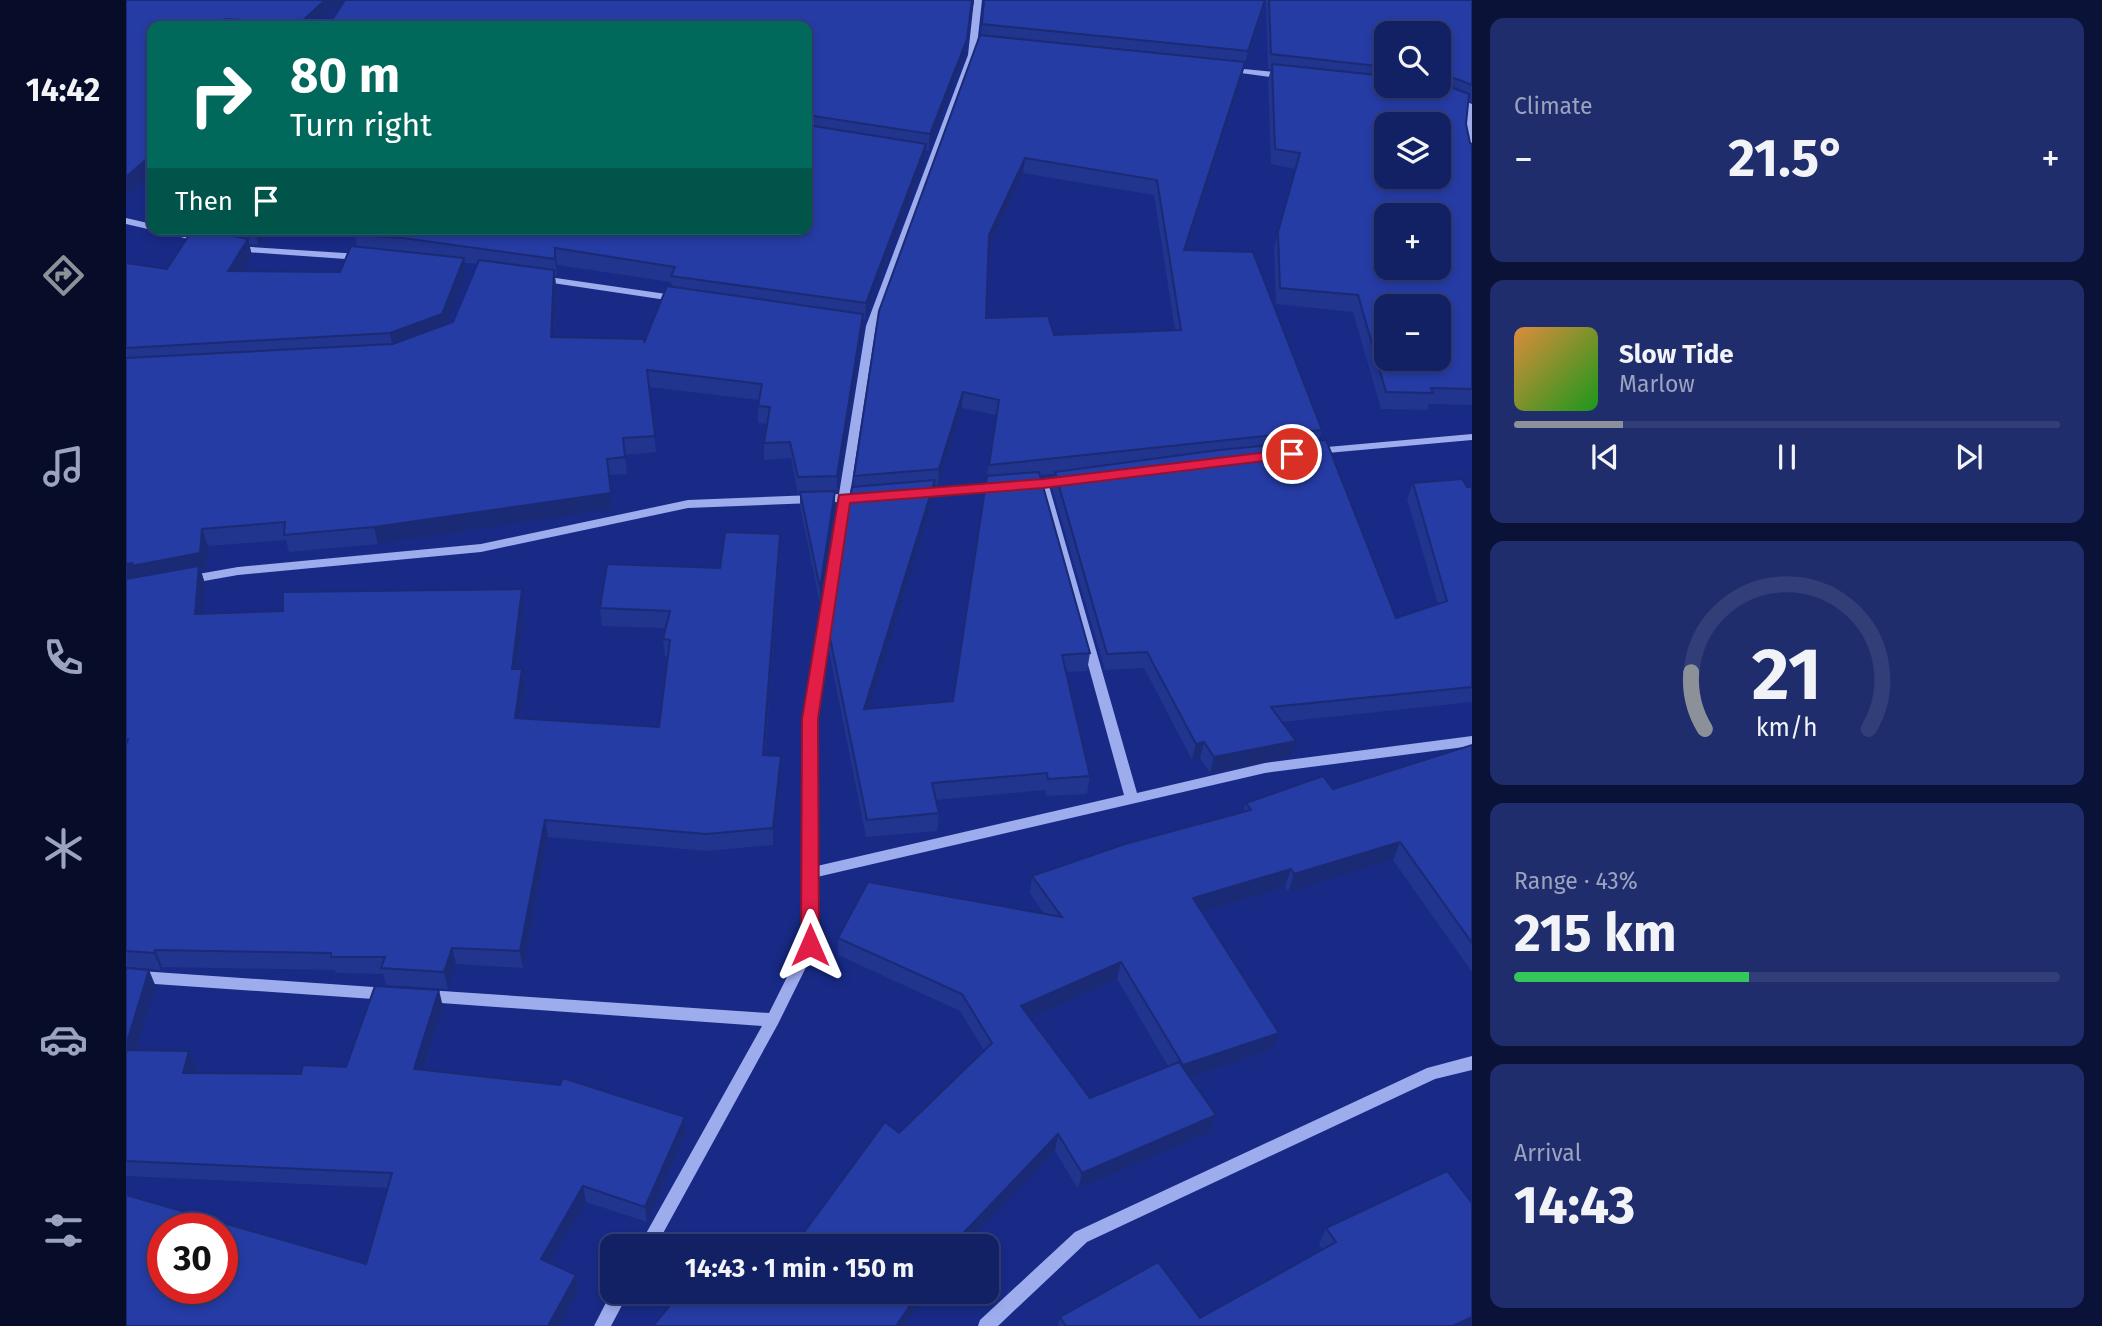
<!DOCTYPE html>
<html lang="en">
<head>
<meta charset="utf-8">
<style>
  :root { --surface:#122064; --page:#1f2d6d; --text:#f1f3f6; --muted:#9ca3bf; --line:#313e78; --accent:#8c9099 }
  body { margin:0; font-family:"Fira Sans",sans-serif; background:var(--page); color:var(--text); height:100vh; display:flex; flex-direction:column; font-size:26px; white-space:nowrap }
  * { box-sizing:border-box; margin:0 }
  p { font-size:23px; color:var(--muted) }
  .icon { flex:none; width:38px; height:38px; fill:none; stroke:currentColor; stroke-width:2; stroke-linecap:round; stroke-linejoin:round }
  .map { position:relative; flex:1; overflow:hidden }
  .drawer { display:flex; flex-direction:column; gap:18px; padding:18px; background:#0a1237; width:630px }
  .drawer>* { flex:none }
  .banner { position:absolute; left:21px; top:21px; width:665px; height:214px; border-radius:14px; box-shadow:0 4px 10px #0003,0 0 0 2px var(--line); background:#00695c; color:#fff; overflow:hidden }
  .controls { position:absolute; left:1248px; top:21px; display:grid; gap:14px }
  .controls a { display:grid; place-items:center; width:77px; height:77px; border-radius:14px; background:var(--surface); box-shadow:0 4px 10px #0003,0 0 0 2px var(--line); font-size:35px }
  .speed { position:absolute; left:21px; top:1213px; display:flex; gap:14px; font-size:35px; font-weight:700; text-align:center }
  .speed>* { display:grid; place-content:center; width:91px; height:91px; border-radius:50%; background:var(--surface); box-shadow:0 4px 10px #0003,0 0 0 2px var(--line); line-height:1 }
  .speed .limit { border:10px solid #d22; background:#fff; color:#111 }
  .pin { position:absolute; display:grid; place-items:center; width:60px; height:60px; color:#fff; margin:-30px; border:4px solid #fff; border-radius:50%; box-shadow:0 2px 7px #0007 }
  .me { position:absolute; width:77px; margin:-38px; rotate:0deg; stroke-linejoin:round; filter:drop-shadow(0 0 5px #0008) }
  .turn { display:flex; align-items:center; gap:24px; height:147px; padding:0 28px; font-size:32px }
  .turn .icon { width:91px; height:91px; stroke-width:2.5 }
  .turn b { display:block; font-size:49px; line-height:60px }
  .then { display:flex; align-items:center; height:66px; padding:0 28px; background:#0003; gap:14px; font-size:26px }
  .big { font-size:52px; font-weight:700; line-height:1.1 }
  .drawer .card { flex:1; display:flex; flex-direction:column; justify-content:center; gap:10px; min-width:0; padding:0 24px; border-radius:14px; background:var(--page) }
  .drawer .dial { align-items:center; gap:0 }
  .dial svg { height:182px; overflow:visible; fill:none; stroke:var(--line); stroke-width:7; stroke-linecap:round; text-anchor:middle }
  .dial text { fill:var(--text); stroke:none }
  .song { display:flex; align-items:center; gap:21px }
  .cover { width:84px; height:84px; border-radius:10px; background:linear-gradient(135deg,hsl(30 70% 55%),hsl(120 70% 35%)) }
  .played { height:7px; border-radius:4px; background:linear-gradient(90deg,var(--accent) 20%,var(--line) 20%) }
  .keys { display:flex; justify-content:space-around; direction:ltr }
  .heat { display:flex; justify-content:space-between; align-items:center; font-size:38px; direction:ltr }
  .charge { height:10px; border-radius:5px; background:linear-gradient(90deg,#34c759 43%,var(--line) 0) }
  .trip { position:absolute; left:474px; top:1234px; width:399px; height:70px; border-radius:14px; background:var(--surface); box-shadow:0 4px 10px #0003,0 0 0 2px var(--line); font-weight:700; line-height:70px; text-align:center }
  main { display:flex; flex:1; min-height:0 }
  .dock { display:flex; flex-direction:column; width:126px; justify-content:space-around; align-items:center; background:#070d28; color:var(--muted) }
  .dock .icon { width:49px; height:49px }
  .dock .on { color:var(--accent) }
  .dock b { font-size:32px; color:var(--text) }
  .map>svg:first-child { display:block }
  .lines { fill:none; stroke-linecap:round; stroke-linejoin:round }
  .minor { fill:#9daced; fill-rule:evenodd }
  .wall { fill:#21348e; fill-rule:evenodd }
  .shaded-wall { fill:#1b2a74 }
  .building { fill:#263ca5; stroke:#1b2a74; stroke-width:2; fill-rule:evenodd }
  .route { fill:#e11d48; stroke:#92132f; stroke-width:2 }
</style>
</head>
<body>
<main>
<nav class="dock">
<b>14:42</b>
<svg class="icon on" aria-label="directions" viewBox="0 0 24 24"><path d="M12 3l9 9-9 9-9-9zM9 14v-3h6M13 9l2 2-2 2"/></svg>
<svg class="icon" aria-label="music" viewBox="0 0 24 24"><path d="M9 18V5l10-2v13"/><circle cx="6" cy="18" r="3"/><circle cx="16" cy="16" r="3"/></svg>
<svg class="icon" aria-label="phone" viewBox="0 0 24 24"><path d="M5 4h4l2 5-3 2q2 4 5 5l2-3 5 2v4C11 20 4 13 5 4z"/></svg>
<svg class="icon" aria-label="climate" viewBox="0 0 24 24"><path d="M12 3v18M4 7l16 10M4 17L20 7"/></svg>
<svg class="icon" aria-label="car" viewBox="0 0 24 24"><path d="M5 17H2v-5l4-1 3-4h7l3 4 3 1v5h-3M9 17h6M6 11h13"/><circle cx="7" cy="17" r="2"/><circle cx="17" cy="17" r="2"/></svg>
<svg class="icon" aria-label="filters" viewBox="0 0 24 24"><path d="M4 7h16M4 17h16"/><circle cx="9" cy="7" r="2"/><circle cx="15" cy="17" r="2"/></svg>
</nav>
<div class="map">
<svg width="1346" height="1326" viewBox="0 0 1346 1326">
  <rect width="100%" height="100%" fill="#182a86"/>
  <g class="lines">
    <!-- minor -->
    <g class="minor">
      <polygon points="848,0 856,0 850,55 750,326 724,494 740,493 746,497 740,501 723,501 690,719 691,866 998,795 913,487 897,488 895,485 897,482 901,481 942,476 948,480 942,484 923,486 1011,793 1139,763 1346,736 1346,746 1139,773 691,877 691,945 652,1024 530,1246 513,1246 636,1026 301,1002 296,1000 294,996 296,992 301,990 643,1013 677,945 678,719 712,502 562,508 355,552 112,575 61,584 55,580 61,576 112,567 355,544 562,500 713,494 740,326 842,55"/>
      <polygon points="1097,67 1159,73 1163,76 1159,79 1100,71 1097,71"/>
      <polygon points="1329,97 1346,104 1346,161 1342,158 1338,139 1341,108 1326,102 1326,98"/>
      <polygon points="0,218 26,224 26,229 28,229 26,230 0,224"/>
      <polygon points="28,229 45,229 83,241 78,244"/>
      <polygon points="109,246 234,254 239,257 234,260 106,251 106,247"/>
      <polygon points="416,276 554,296 559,299 554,302 413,281 413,277"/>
      <polygon points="1346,434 1346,440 1190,454 1185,451 1190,448"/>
      <polygon points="876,483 882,487 880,490 793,497 787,493 793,489"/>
      <polygon points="0,970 262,988 267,990 269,994 267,998 262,1000 0,982"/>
      <polygon points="1346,1056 1346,1070 1309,1079 961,1242 872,1326 852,1326 854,1320 949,1232 1301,1068"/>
      <polygon points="486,1291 503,1292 485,1326 468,1326"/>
    </g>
  </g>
  <!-- wall -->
  <g class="wall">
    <polygon points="0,0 219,0 190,26 26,26"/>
    <path d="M219,0H848L839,54L803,150H800L799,160L739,319H737V330L711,492L709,493V506L694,603L674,507V494H672L665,458L638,460V443L641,424L632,423V406L633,400L523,387L530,452L499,455L501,474L483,475L487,509L252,544L163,552L160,540L82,546L80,570L75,571L79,584L76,614L157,611V592L396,589L398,606L391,669H396L399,686L394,719L533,727L542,657L539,656L537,639L540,628L476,626L474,608L481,564L594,568L599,532L654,534V551L639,755L655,756V773L647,845L581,851L422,837L397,968L330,964L322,989L260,985L257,974L210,973L209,970L36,967L35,970L0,967V263L41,269L67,229H142L132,245L123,244L126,256L116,271L214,272L225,246L231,247L229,235L231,229H681V26H202ZM339,263L351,264L327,322L321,324L340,274ZM431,265L545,282L546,287L541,286L518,343V339L428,337L430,287L429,275L431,276Z"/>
    <path d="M858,0H1346V103L1342,101L1340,124L1344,143L1346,144V405L1303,404L1301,410L1255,409L1227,312L1150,304L1148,248L1170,169L1145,164L1142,80L1145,69H1142L1140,2L1119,67L1118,66L1116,77L1060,250L1196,430L1193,441L1270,618L1312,604L1281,499L1287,483L1346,487V702L1156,722L1165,757L1084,773L1074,758L1066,760L1018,668L979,670L926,488L928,474L914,475L964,653L961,671L940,672L964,776L961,794L920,796L919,790L810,800L813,813L811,831L740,837L703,651V633L727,487L728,476L855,35ZM1260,33H1312V86H1260ZM897,173L1028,195L1049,330L928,335L860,318L863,249ZM836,408L870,415L827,701L742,709L808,498V485H812Z"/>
    <path d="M1346,745V972L1267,860L1162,892L1159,887L1076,912L1147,1049L1064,1078L1090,1115L1084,1132L952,1189L929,1151L773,1133L858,1050L834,1011L712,955V938L918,914L904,893L906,876L1117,812L1120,803L1207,789ZM991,979L1042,1066L964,1098L904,1018Z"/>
    <polygon points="0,968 30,987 11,1051 63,1051 71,1067 69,1073 175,1074 220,1067 317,1007 298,1070 559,1117 560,1132 521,1222 460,1202 424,1263 453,1290 240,1264 262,1188 0,1176"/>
    <polygon points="1200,1228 1346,1326 932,1326 934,1317 1074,1318 1196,1249 1193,1244"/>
  </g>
  <!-- shaded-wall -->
  <g class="shaded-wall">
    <polygon points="199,0 219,0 190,26 173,26 173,24"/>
    <polygon points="846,0 848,0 839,54 803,150 804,134"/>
    <polygon points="1139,0 1140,0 1119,67 1122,51"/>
    <polygon points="99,19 101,26 91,26"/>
    <polygon points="1119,62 1116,77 1055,265 1058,250"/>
    <polygon points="800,144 799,160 739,319 740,303"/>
    <polygon points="26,154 26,174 0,197 0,177"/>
    <polygon points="899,158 897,173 862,251 863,235"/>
    <polygon points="129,229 142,229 132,245"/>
    <polygon points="122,239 126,256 106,288 102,271"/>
    <polygon points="429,248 431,265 431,276 429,259"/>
    <polygon points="338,258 340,274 319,330 267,349 264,333"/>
    <polygon points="428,270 430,287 427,354 425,337"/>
    <polygon points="737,314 737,330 711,492 711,476"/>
    <polygon points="837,392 836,408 812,485 813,469"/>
    <polygon points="809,480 808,498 737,727 738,709"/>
    <polygon points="709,491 709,506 694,603 694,588"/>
    <polygon points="485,493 487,509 252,544 248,527"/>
    <polygon points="76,529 82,546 80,570 75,571 79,584 75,632 0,582 0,564"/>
    <polygon points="654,534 654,551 637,772 637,755"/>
    <polygon points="396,589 398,606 389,686 386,669"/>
    <polygon points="396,669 399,686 391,736 389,718"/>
    <polygon points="1170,741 1165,757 1084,773 1088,757"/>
    <polygon points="1078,742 1074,758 1066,760 1070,744"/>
    <polygon points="655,756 655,773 647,845 647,828"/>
    <polygon points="419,820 422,837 397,968 394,951"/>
    <polygon points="1274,842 1267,860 1162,892 1168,874"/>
    <polygon points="1165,869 1159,887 1062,916 1067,898"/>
    <polygon points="326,948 330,964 322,989 318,972"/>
    <polygon points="29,950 36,967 35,970 28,953"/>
    <polygon points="995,962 991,979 893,1023 895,1006"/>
    <polygon points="23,970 30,987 6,1067 0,1054 0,1045"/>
    <polygon points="313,990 317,1007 293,1085 288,1069"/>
    <polygon points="1153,1033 1147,1049 1052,1082 1057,1065"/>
    <polygon points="63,1051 71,1067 65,1089 57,1073"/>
    <polygon points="1090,1115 1084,1132 952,1189 956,1173"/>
    <polygon points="559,1117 560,1132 521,1222 519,1207"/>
    <polygon points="932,1134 929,1151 838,1246 825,1246"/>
    <polygon points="457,1186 460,1202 418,1274 415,1259"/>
    <polygon points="450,1275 453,1290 434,1326 422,1326"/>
    <polygon points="793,1292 801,1292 778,1326 770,1326"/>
    <polygon points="1346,1317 1346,1326 1327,1326"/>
  </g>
  <!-- building -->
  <g class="building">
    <polygon points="0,0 199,0 173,24 99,19 91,26 26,26 26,78 24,80 26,81 26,154 0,177"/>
    <polygon points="219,0 846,0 841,39 804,134 681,115 681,26 202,26"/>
    <polygon points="858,0 1139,0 1122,51 856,24"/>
    <polygon points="1143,0 1346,0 1346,85 1331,79 1312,74 1312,33 1260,33 1260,67 1145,54"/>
    <path d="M854,35L1119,62L1058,250L1127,252L1196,430L863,465L873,400L837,392L813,469L728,476L753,311ZM899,158L1031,180L1055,330L928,335L922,316L860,318L863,235Z"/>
    <path d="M1146,64L1260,76V86H1312V84L1322,86L1343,94L1340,124L1344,143L1346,144V389L1305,388L1307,393L1260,392L1232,295L1154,288L1152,232L1174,153L1149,149ZM1260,124H1312V177H1260ZM1260,215H1312V268H1260ZM1260,306H1312V359H1260Z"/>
    <polygon points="681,125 800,144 740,303 545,276 549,267 429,248 429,259 277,238 229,235 231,229 681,229"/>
    <polygon points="67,229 73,229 122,239 102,271 214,272 225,246 338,258 316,314 264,333 0,348 0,263 41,269"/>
    <polygon points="353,260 428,270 425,337 518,339 518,343 541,286 737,314 711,476 672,477 664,442 638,443 644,407 632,406 636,384 521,370 529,436 497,438 499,457 481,459 485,493 248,527 158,535 159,522 76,529 74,553 5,566 6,563 0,564 0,358 267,344 327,322"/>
    <polygon points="1200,440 1270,618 1321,601 1287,483 1336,479 1341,487 1346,487 1346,687 1145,707 1170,741 1088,757 1078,742 1070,744 1021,652 981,654 929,472 1093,450"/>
    <polygon points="913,472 964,653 936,655 964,776 922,779 921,773 806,783 813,813 741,820 703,633 726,487 809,480 738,709 827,701 861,476"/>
    <polygon points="709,491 694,588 674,492"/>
    <polygon points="599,532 654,534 637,755 655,756 647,828 580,834 419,820 394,951 326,948 318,972 255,968 259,957 205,957 205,953 29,950 28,953 0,951 0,745 2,739 0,739 0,579 73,566 69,614 157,611 157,592 396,589 386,669 396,669 389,718 533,727 544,640 537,639 544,611 474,608 481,564 594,568"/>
    <polygon points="1346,745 1346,943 1274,842 1168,874 1165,869 1067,898 1153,1033 1057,1065 995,962 895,1006 964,1098 1053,1062 1090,1115 956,1173 932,1134 825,1246 668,1246 759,1122 773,1133 866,1043 836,994 712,938 742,882 936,917 906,876 999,844 1125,810 1120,803 1197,776 1207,789"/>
    <polygon points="0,968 23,970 0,1045"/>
    <path d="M249,986L313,990L288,1069L434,1085L437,1078L559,1117L519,1207L457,1186L415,1259L450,1275L422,1326H0V1195L240,1264L266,1173L0,1161V1050L63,1051L57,1073L175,1074L177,1065L220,1067ZM37,1228H96V1288H37Z"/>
    <polygon points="1321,1171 1346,1203 1346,1317 1327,1326 940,1326 934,1317 1032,1262 1074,1318 1210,1242 1200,1228"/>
    <polygon points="555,1292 632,1292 634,1293 635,1292 793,1292 770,1326 527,1326"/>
  </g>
  <!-- route -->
  <polygon class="route" points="1166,449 1171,450 1171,457 917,488 724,503 692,719 693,945 684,953 677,950 675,945 676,719 713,495 917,479"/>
</svg>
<div class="controls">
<a><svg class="icon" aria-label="search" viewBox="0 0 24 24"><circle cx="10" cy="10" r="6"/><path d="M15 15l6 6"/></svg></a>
<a><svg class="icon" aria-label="layers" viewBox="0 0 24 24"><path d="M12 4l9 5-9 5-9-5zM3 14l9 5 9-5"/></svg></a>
<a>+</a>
<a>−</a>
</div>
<div class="speed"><div class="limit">30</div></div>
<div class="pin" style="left:1166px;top:454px;background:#d93025"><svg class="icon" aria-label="arrive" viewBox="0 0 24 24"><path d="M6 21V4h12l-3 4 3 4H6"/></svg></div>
<svg class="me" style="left:684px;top:945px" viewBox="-20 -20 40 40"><path d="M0-17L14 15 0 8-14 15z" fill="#e11d48" stroke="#fff" stroke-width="4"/></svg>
<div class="trip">14:43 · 1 min · 150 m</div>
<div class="banner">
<div class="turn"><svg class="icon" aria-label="right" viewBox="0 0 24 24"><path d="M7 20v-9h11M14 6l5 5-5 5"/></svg><div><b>80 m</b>Turn right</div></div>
<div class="then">Then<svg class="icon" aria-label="arrive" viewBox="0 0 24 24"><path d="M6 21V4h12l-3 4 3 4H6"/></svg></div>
</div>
</div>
<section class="drawer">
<div class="card"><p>Climate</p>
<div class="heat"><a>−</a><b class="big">21.5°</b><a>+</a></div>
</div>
<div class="card">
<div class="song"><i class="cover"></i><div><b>Slow Tide</b><p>Marlow</p></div></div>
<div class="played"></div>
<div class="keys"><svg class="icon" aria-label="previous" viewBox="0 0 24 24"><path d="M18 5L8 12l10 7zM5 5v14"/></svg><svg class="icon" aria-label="pause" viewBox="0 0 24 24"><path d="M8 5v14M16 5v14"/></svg><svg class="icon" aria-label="next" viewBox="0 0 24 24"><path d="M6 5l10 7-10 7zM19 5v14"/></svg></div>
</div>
<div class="card dial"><svg viewBox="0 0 100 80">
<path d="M14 69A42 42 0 1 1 86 69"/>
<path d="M14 69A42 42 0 0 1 8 44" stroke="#8c9099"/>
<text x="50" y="56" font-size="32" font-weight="700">21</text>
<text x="50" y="72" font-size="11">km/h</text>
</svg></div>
<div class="card"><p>Range · 43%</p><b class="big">215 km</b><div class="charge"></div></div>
<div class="card"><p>Arrival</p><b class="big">14:43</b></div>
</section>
</main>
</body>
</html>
